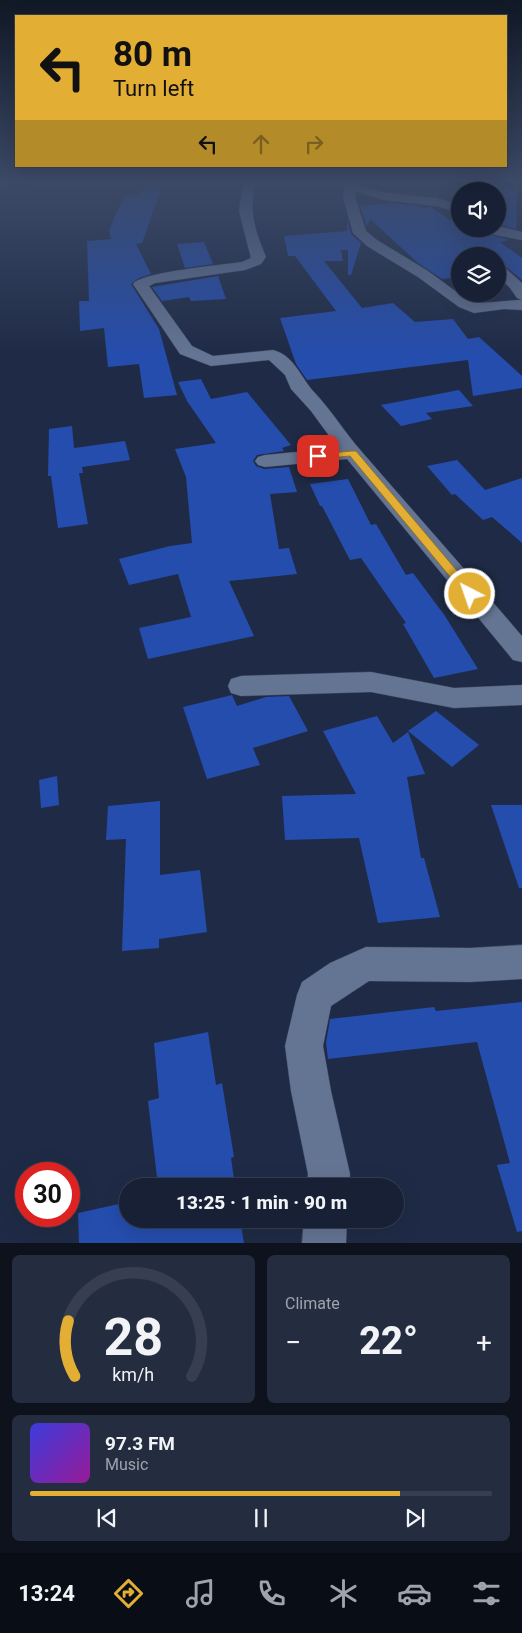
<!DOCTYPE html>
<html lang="en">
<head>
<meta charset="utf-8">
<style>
  :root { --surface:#172034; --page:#242d40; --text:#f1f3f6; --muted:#9ea3ac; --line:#363e4f; --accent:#e2ae34 }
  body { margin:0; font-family:Roboto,sans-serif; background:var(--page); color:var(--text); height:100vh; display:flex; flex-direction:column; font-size:19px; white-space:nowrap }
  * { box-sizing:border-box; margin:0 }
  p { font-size:16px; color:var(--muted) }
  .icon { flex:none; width:28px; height:28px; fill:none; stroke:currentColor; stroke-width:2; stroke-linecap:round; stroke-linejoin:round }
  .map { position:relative; height:1243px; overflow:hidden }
  .drawer { display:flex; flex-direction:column; gap:12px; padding:12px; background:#0d121d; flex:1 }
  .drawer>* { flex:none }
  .top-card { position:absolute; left:15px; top:15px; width:492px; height:152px; border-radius:0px; box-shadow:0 5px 20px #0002,0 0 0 1px var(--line); background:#e2ae34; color:#111; overflow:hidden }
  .controls { position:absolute; left:451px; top:182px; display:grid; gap:10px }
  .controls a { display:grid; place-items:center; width:55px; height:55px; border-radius:50%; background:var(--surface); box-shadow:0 5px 20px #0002,0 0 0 1px var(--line); font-size:25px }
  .speed { position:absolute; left:15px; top:1162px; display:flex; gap:10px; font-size:25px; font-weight:700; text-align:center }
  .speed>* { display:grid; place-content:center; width:65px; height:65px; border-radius:50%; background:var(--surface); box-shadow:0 5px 20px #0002,0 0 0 1px var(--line); line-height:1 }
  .speed .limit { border:8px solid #d22; background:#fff; color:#111 }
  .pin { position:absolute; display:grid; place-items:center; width:42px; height:42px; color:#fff; margin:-21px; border-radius:10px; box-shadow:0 2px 8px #0006 }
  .me { position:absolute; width:55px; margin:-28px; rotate:319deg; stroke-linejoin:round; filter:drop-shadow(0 0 4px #0008) }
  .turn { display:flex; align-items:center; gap:18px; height:105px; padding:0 15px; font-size:22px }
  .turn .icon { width:65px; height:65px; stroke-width:2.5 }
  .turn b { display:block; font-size:35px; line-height:42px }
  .lanes { display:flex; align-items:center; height:48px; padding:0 15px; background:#0003; justify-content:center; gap:25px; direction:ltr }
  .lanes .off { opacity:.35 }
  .big { font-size:38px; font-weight:800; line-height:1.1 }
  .drawer .widget { flex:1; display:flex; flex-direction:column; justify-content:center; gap:8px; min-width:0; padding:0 18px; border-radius:8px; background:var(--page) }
  .drawer .dial { align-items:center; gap:0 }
  .dial svg { height:130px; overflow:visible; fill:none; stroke:var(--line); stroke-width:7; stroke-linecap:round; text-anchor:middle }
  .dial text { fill:var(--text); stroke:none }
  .song { display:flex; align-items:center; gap:15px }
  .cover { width:60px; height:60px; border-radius:8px; background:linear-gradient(135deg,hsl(240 70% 55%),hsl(300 70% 35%)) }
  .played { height:5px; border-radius:2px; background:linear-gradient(90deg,var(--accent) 80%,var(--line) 80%) }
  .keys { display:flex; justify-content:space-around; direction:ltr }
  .heat { display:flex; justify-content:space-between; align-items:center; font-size:28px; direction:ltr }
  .drawer .tiles { flex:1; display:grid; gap:12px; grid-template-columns:1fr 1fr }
  .widget:last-child { grid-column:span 2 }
  .trip { position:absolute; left:119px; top:1178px; width:285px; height:50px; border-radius:25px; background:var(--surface); box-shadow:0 5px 20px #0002,0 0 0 1px var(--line); font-weight:800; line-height:50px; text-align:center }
  .tab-bar { display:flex; height:80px; justify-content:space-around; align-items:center; background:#090d15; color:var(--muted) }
  .tab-bar .icon { width:35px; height:35px }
  .tab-bar .active { color:var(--accent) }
  .tab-bar b { font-size:22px; color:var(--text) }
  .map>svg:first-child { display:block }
  .building { fill:#254dad }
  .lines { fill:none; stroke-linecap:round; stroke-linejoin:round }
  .minor-casing { stroke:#3c475e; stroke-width:1 }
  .minor { fill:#647493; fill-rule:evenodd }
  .route { fill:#e2ae34; stroke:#937122 }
</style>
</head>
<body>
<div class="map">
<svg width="522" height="1243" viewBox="0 0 522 1243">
  <rect width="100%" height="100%" fill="#1f2b46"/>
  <!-- building -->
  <g class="building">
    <polygon points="147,181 164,181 142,243 136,244 151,274 139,278 131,284 159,329 177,395 144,398 139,364 108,367 104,328 80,331 79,301 89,301 87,241 111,239 109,230 124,196 140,194"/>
    <polygon points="461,184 515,185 517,187 516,229 498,224 498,191 462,191"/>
    <polygon points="392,203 419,206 421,208 431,207 450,220 455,214 460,215 460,229 485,229 494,236 509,240 500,242 522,258 522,280 504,265 498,263 498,256 490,256 483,251 460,254 460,277 442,279 418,263 370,219 367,227 360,206"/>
    <polygon points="347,218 351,234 361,243 351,275 348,275 348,250 341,250 343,261 324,261 362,308 393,303 415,322 453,319 468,339 479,337 522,376 522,388 473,396 468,360 307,380 296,364 280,318 336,311 295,256 288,256 284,236 347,231"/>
    <polygon points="204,242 213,264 185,268 177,244"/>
    <polygon points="218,276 226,299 191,301 189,297 162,301 152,287"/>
    <polygon points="201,379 211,399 247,392 291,445 282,448 284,451 257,455 253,461 256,466 264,469 289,467 297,492 270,494 279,549 289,548 297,574 229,581 254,636 148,659 139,628 191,617 178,574 129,585 119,559 170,546 192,543 186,477 175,449 216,443 187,401 178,382"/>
    <polygon points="459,390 473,406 426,413 432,419 401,426 381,405"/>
    <polygon points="72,426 74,448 125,441 130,460 82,467 83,473 79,473 88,524 58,528 51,476 48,476 49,429"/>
    <polygon points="457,460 485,490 522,478 522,543 492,517 483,520 455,494 452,495 427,466"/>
    <polygon points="348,479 371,525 376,524 406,575 413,573 445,616 478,669 434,678 403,624 406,623 361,558 350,560 322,506 320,506 310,484"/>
    <polygon points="232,695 237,706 266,697 289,696 308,731 253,748 260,765 207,779 183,707"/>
    <polygon points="436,711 479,745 452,767 408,731"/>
    <polygon points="377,716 393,743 408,732 425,774 407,777 421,858 424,858 440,917 378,923 359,838 285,840 282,796 356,794 323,731"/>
    <polygon points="57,776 59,805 41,808 39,780"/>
    <polygon points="160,801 160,875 200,870 207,932 159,939 159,948 122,951 126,839 106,840 108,806"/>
    <polygon points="491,805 522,805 522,888 519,888"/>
    <polygon points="522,1002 522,1231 517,1232 497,1165 510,1163 477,1042 328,1059 326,1043 330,1019 434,1007 436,1011"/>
    <polygon points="208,1032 216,1085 222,1083 234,1157 231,1158 235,1186 158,1186 148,1101 159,1098 154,1043"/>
    <polygon points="128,1202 128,1219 240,1219 244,1243 79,1243 78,1213"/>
  </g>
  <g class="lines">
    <!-- minor casing -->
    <g class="minor-casing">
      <g id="minor">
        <path d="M244,181H256C248,210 255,231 266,257L261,264L245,270L155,283L149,286L192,346L213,356L273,350C294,355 301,378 314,392C332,411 345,433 362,452C415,513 469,574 522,636V662L513,660L347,459L265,467L258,465L255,461L258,457L265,455L338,448L311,411L291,389L285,375L269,360L211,366L180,354L133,284C141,272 223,265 242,262L251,258L239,211Z"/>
        <path d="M342,181H354L355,184L385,193L437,198L460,205V213L436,206L384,200L356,191L355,197L366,231L377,240L428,271L469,301C479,305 508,300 522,300V310L504,309L474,313L459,307L418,277L367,246L353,233L343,197L345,186Z"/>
        <polygon points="498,226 522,232 522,240 495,235 487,229 498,229"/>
        <polygon points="498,265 503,266 522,283 522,300 517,298 510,288 498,276"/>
        <polygon points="371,672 454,688 522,685 522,705 454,708 371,692 241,696 231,693 228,686 231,679 241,676"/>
        <polygon points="522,945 522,979 470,982 369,981 331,1006 323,1046 331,1091 350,1174 349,1186 307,1186 308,1174 291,1091 285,1046 297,995 302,982 330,963 366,947 470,948"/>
        <polygon points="304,1219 347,1219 346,1243 302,1243"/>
      </g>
    </g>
    <!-- minor -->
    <use href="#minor" class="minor"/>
  </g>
  <!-- sky -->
  <linearGradient id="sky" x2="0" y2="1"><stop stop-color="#111826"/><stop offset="0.51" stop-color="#3c4a68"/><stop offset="1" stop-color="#3c4a68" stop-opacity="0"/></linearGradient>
  <rect width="522" height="355" fill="url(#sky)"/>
  <!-- route -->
  <polygon class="route" points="352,451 356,451 474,591 476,594 474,596 466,596 350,456 318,459 313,456 318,454"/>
</svg>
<div class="controls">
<a><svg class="icon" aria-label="sound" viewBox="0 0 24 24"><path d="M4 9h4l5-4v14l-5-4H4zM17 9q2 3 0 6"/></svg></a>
<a><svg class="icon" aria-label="layers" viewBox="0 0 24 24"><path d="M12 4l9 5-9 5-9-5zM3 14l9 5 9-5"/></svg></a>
</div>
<div class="speed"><div class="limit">30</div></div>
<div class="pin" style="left:318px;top:456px;background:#d93025"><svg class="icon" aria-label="arrive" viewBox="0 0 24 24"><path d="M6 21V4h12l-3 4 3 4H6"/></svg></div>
<svg class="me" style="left:470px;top:594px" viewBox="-20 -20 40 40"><circle r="17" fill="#e2ae34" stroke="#fff" stroke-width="3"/><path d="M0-11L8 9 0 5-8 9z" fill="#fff"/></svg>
<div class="trip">13:25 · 1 min · 90 m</div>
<div class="top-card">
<div class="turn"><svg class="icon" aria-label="left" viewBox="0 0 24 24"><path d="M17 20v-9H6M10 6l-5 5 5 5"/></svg><div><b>80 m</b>Turn left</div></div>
<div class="lanes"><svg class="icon" aria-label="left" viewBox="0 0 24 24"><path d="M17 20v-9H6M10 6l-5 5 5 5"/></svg><svg class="icon off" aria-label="ahead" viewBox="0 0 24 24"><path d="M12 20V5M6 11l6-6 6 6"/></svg><svg class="icon off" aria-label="right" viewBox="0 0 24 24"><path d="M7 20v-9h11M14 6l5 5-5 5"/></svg></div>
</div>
</div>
<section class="drawer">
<div class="tiles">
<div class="widget dial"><svg viewBox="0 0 100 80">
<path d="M14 69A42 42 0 1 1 86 69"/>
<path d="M14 69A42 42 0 0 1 10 35" stroke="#e2ae34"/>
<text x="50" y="56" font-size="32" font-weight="700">28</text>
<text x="50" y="72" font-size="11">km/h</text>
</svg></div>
<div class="widget"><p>Climate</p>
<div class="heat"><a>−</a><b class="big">22°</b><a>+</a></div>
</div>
<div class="widget">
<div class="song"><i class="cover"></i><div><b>97.3 FM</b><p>Music</p></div></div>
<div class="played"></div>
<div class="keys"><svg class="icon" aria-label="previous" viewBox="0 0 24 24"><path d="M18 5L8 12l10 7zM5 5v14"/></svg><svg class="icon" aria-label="pause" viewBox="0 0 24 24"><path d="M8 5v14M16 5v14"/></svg><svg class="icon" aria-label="next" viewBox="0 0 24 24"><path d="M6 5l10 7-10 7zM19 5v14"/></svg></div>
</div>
</div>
</section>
<nav class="tab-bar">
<b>13:24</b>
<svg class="icon active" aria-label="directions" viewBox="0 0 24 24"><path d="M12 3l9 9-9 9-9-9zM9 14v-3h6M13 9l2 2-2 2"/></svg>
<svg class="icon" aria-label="music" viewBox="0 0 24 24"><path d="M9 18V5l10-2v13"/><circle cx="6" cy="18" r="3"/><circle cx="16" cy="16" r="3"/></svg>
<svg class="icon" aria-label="phone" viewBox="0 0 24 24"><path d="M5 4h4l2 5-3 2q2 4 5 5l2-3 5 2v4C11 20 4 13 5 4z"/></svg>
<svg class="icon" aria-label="climate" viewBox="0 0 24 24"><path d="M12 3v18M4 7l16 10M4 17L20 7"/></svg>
<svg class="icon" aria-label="car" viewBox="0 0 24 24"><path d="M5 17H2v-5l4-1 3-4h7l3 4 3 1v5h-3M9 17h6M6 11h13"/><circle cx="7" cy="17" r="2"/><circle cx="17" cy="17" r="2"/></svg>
<svg class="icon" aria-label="filters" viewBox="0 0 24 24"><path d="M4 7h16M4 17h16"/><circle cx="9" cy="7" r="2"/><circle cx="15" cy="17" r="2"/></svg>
</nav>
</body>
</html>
